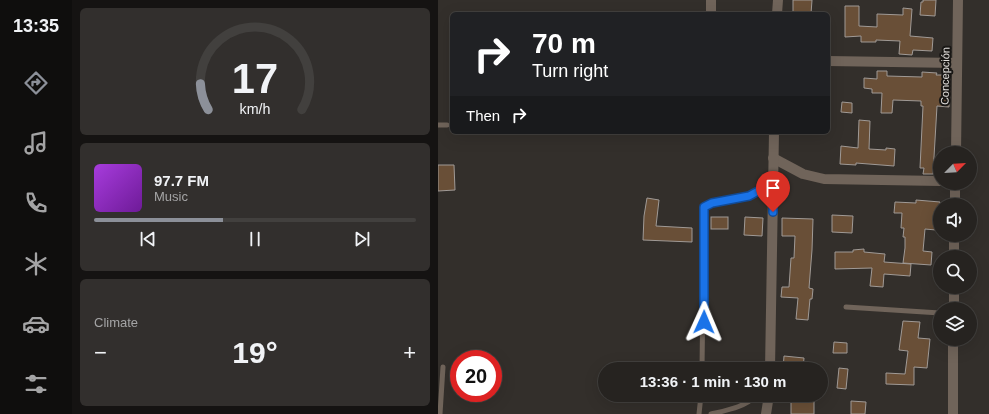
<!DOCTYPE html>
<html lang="en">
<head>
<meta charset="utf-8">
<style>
  :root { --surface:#262320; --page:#322f2d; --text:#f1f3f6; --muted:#a4a4a5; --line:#42403e; --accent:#8c9099 }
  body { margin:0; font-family:Arial,sans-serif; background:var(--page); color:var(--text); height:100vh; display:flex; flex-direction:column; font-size:15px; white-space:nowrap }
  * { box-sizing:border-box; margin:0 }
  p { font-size:13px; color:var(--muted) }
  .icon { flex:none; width:22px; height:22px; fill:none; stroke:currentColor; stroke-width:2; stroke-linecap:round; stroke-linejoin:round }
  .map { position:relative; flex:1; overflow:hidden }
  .side { display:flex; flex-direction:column; gap:8px; padding:8px; background:#151312; width:366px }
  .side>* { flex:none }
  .hud { position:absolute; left:12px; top:12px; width:380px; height:122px; border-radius:6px; box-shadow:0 4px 16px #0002,0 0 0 1px var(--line); background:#202124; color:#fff; overflow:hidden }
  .needle { width:26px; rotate:66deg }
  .tools { position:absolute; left:495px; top:146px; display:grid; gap:8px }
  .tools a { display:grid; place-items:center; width:44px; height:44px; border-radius:50%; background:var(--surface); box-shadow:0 4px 16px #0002,0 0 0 1px var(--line); font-size:20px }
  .speed { position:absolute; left:12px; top:350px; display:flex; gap:8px; font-size:20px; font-weight:700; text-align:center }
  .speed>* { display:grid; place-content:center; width:52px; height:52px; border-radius:50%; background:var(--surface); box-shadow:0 4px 16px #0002,0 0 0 1px var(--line); line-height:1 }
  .speed .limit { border:6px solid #d22; background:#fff; color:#111 }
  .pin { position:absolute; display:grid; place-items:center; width:34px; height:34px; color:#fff; margin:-41px -17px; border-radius:50% 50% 50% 0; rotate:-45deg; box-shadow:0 0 4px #0007 }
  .pin .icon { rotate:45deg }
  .me { position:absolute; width:44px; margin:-22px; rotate:1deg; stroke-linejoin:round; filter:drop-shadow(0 0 3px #0008) }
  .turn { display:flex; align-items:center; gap:14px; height:84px; padding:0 16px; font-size:18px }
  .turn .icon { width:52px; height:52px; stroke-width:2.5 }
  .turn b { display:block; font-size:28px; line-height:34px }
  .then { display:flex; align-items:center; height:38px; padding:0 16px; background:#0003; gap:8px; font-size:15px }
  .big { font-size:30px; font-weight:800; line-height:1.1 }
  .side .tile { flex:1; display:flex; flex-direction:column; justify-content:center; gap:6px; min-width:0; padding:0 14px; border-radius:6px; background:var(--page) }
  .side .dial { align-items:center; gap:0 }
  .dial svg { height:104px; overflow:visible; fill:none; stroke:var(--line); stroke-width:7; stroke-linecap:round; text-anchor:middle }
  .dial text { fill:var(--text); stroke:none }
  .song { display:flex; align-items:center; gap:12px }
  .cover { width:48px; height:48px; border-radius:6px; background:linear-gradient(135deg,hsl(280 70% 55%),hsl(280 70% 35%)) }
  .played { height:4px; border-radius:2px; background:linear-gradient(90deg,var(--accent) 40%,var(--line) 40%) }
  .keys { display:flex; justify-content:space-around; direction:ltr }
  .heat { display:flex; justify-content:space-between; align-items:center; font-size:22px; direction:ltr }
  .trip { position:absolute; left:160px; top:362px; width:230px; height:40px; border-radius:20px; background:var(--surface); box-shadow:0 4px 16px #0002,0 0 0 1px var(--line); font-weight:800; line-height:40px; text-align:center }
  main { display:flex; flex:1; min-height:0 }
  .dock { display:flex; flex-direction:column; width:72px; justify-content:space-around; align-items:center; background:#0f0e0d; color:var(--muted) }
  .dock .icon { width:28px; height:28px }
  .dock .active { color:var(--accent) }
  .dock b { font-size:18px; color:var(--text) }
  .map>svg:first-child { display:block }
  .building { fill:#694f37; stroke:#a09a96 }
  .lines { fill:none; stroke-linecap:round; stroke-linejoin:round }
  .service { stroke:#70645a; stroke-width:5 }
  .minor { stroke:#70645a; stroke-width:10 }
  .route-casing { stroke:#114b97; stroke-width:10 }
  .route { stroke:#1a73e8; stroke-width:7 }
  .labels { text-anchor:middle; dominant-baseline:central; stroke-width:4; stroke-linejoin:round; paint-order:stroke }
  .street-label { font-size:11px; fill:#e0ddda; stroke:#191715 }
</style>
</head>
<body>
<main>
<nav class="dock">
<b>13:35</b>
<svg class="icon active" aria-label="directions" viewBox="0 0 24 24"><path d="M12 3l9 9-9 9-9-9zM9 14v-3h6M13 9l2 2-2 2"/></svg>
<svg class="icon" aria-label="music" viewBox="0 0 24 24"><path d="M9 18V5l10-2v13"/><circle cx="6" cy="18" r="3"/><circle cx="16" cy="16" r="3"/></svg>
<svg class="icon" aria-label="phone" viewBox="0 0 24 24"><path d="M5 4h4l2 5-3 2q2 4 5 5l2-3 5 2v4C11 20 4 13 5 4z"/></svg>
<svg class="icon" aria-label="climate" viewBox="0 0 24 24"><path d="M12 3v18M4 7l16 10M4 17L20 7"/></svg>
<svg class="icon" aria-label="car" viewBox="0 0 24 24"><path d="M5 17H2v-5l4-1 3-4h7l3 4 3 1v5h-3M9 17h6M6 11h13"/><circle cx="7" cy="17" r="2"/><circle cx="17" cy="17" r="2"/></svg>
<svg class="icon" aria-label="filters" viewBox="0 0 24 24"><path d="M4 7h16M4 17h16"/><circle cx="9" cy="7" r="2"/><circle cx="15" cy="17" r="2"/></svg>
</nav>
<section class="side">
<div class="tile dial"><svg viewBox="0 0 100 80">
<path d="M14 69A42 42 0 1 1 86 69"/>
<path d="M14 69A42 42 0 0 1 8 49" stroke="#8c9099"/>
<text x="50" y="56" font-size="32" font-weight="700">17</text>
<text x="50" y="72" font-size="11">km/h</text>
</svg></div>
<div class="tile">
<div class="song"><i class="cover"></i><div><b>97.7 FM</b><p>Music</p></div></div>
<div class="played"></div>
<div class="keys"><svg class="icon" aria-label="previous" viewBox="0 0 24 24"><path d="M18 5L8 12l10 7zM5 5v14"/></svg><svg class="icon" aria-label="pause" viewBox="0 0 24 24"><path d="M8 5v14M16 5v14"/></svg><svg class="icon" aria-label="next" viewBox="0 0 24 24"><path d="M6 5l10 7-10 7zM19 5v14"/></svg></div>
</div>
<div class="tile"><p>Climate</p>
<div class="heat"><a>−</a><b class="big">19°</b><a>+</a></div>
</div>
</section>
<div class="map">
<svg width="551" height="414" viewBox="0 0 551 414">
  <rect width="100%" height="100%" fill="#332f2b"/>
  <!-- building -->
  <g class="building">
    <polygon points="355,0 374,0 373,14 355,14"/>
    <polygon points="485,0 498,0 497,16 482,15 483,2 485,2"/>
    <polygon points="407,6 421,6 421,26 439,27 439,14 465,15 465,8 474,9 472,36 495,38 494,51 475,50 474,55 461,54 462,41 438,40 438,42 423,42 423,36 407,37"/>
    <polygon points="439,71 449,71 449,76 484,77 484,72 499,73 498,75 511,75 511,107 499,106 495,174 485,174 486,168 482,168 485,106 483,106 483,101 455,100 454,113 443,113 444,93 434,93 434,89 426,88 426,78 439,79"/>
    <polygon points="404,102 414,103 414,113 403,112"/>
    <polygon points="421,120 432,121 431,149 448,150 448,148 457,149 456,166 418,163 418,165 402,164 403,146 420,148"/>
    <polygon points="0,165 16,165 17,190 0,191"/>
    <polygon points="209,198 221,200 218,226 254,228 254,242 205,240 206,216"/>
    <polygon points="478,200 502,202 502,216 499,216 498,230 487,229 485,251 494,252 493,265 465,263 467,248 467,237 465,237 466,228 463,228 464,213 456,213 457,202 478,203"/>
    <polygon points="394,215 415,216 414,233 394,232"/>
    <rect x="273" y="217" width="17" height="12"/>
    <polygon points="307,217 325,218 324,236 306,235"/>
    <polygon points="344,218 375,219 374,250 371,288 375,289 374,299 372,299 370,320 358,319 360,298 343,297 344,287 351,287 353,258 356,258 357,236 344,236"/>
    <polygon points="426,249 426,252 447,254 446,262 473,264 472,276 446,274 445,287 432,286 434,268 397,269 397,252 415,252 415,250"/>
    <polygon points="465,321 482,322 480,338 492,339 489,368 476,367 476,385 448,384 448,373 467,374 470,351 461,350"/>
    <polygon points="396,342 409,343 409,353 395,353"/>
    <polygon points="346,356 366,358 365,369 345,369"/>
    <polygon points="401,368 410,369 408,389 399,388"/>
    <polygon points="353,399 376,400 376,414 353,414"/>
    <polygon points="413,401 428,402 427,414 413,414"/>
  </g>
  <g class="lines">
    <!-- service -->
    <g class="service">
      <polyline points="0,125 9,125"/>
      <polyline points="408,307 502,313"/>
      <polyline points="264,369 266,207 274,203 311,196 335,184"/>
      <polyline points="2,414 5,367"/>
      <polyline points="261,414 263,395"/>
      <path d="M273,414C290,410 307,407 319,395"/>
    </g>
    <!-- minor -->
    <g class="minor">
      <polyline points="273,14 273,0"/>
      <polyline points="339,14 340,0"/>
      <polyline points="390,61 519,63"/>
      <polyline points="518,153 520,0"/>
      <polyline points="335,158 365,174 386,179 502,181"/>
      <polyline points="517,205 517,183"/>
      <polyline points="516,257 516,235"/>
      <polyline points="516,309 516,287"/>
      <polyline points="332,369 336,132"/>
      <polyline points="328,414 331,395"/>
      <polyline points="515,414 515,339"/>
    </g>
  </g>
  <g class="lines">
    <!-- route casing -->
    <g class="route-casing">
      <polyline id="route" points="266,322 266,207 274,203 311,196 335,183 335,212"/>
    </g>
    <!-- route -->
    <use href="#route" class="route"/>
  </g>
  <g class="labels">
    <!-- street labels -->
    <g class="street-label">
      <text transform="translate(507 76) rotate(-89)">Concepción</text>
    </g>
  </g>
</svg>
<div class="tools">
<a><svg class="needle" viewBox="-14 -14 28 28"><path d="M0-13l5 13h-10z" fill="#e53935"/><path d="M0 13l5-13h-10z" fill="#a4a4a5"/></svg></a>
<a><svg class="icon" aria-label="sound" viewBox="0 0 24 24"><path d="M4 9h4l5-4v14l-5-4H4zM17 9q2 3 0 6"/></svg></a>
<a><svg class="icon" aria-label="search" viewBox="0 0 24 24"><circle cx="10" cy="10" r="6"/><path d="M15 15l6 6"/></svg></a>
<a><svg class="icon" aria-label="layers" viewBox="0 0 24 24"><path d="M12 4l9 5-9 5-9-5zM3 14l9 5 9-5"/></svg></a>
</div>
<div class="speed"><div class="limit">20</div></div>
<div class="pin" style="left:335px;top:212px;background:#d93025"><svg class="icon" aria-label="arrive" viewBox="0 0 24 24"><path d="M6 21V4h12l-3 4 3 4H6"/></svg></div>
<svg class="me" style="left:266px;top:322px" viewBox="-20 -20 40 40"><path d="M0-17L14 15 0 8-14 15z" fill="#1a73e8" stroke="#fff" stroke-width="4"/></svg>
<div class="trip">13:36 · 1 min · 130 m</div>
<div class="hud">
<div class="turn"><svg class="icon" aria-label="right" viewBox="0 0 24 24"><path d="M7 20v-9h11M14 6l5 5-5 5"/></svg><div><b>70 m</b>Turn right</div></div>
<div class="then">Then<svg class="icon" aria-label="right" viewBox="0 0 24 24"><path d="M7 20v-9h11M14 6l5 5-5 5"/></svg></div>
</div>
</div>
</main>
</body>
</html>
